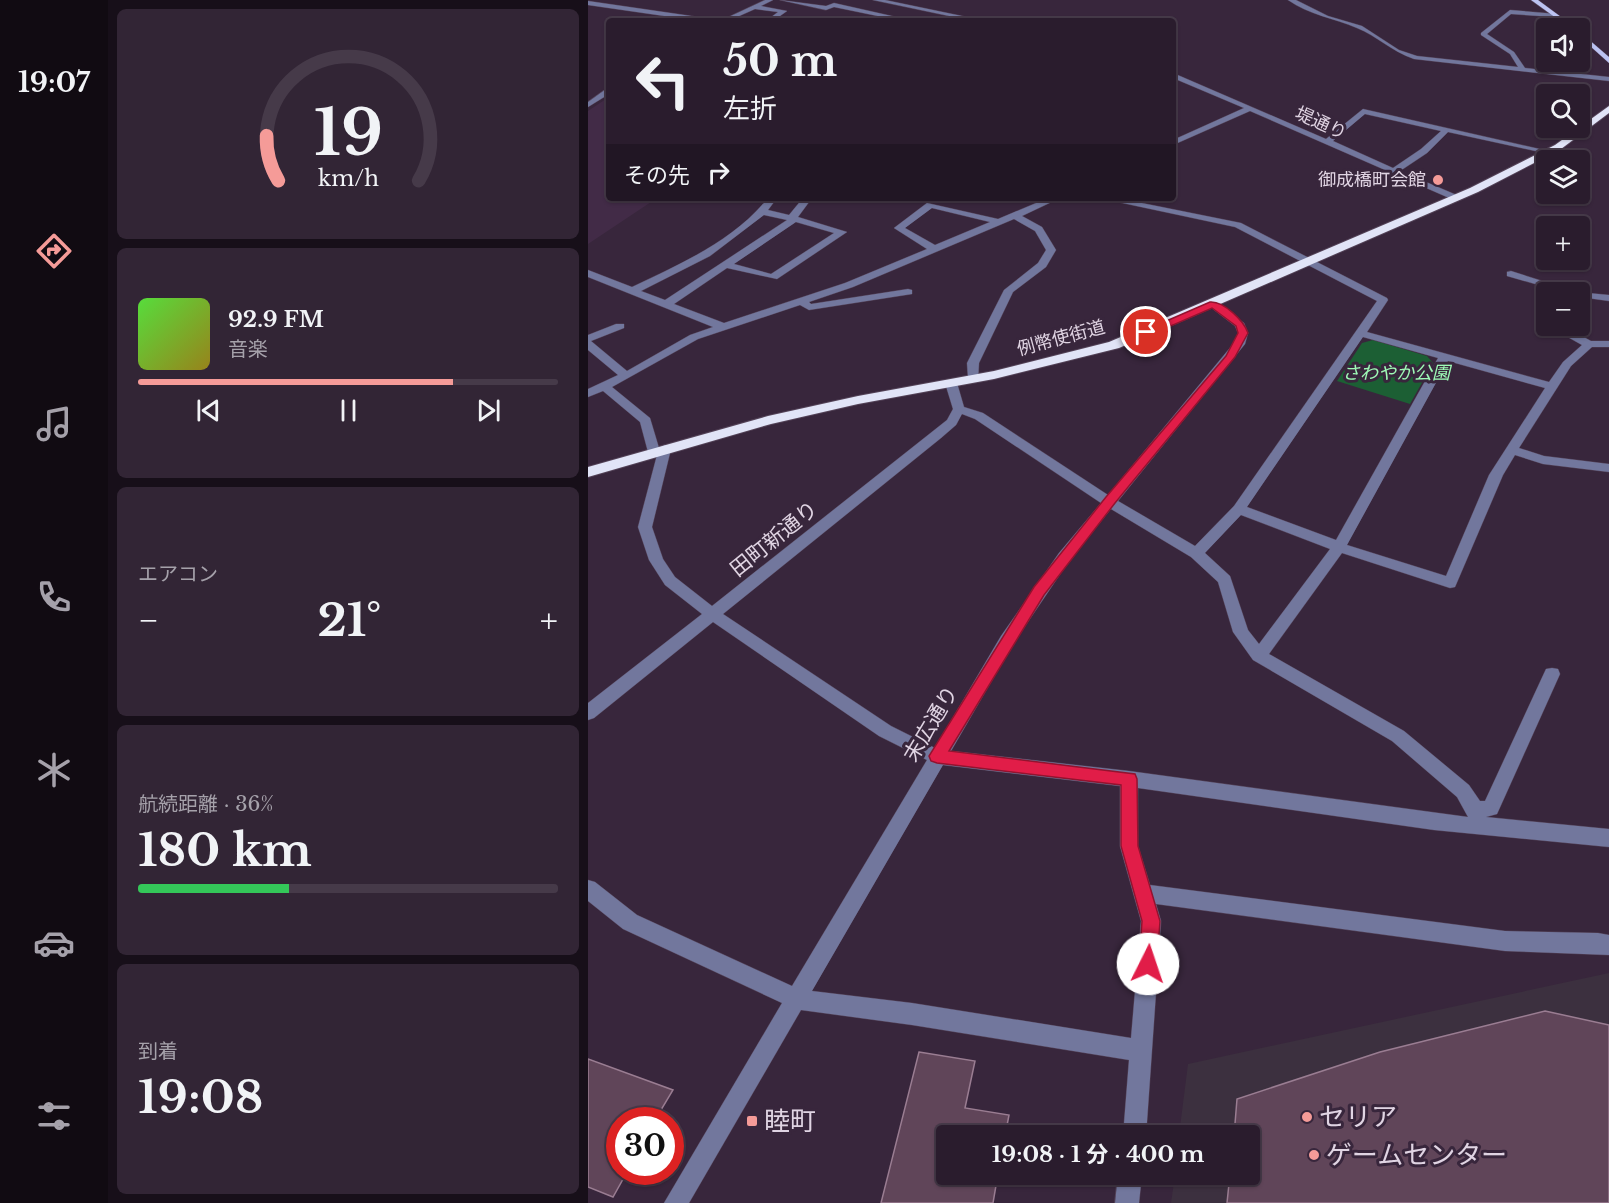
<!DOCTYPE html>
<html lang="ja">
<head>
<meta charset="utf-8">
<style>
  :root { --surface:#2a1c2d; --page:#322535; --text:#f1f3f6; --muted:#a5a1aa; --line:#463a49; --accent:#f59b98 }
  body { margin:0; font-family:"Libre Baskerville","Noto Sans JP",serif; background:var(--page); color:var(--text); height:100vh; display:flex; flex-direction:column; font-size:22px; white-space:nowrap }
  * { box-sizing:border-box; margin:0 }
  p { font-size:20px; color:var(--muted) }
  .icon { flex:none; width:33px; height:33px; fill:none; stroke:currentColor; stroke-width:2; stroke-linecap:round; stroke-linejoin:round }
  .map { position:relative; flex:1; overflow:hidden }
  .side { display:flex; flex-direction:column; gap:9px; padding:9px; background:#170f19; width:480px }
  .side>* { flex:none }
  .hud { position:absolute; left:18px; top:18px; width:570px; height:183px; border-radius:6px; box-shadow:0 2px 4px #0004,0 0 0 2px var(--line); background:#2a1c2d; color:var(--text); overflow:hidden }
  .controls { position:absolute; left:948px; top:18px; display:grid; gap:12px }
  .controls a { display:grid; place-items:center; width:54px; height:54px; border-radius:6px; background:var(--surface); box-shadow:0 2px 4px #0004,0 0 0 2px var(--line); font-size:30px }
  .speed { position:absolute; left:18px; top:1107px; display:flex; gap:12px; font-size:30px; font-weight:700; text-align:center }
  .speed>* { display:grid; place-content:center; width:78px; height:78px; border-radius:50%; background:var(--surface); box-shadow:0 2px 4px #0004,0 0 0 2px var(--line); line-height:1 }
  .speed .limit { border:9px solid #d22; background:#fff; color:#111 }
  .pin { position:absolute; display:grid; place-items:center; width:51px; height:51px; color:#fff; margin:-26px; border:3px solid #fff; border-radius:50%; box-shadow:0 2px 6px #0007 }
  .me { position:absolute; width:66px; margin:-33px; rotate:4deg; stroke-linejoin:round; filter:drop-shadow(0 0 4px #0008) }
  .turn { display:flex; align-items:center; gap:21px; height:126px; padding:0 18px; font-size:27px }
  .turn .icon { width:78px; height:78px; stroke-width:2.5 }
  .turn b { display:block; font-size:42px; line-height:51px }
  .then { display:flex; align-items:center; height:57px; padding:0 18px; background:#0003; gap:12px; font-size:22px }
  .big { font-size:45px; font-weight:700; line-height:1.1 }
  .side .widget { flex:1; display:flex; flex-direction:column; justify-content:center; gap:9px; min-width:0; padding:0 21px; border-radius:9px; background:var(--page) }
  .side .dial { align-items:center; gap:0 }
  .dial svg { height:156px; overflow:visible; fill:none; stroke:var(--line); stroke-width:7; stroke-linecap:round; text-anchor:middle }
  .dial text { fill:var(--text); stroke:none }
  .song { display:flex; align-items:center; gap:18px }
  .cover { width:72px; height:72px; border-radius:9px; background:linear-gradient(135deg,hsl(110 70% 55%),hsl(50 70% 35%)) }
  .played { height:6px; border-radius:3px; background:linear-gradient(90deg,var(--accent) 75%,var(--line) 75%) }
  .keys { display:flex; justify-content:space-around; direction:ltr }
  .heat { display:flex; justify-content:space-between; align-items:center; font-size:33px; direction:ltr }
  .charge { height:9px; border-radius:4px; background:linear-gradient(90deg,#34c759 36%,var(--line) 0) }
  .trip { position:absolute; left:348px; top:1125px; width:324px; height:60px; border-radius:6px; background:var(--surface); box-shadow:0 2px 4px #0004,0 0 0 2px var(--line); font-weight:700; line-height:60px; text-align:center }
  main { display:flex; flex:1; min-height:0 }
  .tabs { display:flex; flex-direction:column; width:108px; justify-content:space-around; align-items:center; background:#110b12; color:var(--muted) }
  .tabs .icon { width:42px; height:42px }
  .tabs .on { color:var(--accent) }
  .tabs b { font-size:27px; color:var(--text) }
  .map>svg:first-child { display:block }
  .commercial { fill:#3c303f }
  .built { fill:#422b47 }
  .green { fill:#1c5f34 }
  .building { fill:#604559; stroke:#9a7d92; stroke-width:1.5 }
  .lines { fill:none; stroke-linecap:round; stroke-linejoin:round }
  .minor-casing { stroke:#534257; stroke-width:1 }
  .major-casing { stroke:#534257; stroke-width:1 }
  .highway-casing { stroke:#534257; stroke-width:2 }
  .minor { fill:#72779d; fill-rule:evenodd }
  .major { fill:#bcc3f2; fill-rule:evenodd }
  .highway { fill:#e1e4f7; fill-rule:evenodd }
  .route { fill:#e11d48; stroke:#92132f; stroke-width:1.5 }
  .poi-dot { fill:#f59b98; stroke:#38263c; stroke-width:2 }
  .labels { text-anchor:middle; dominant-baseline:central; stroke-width:6; stroke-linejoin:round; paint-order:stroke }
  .far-street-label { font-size:18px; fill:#e0d4e3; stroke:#38263c }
  .far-poi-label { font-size:18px; fill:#e0d4e3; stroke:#38263c; text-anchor:end }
  .far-park-label { font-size:18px; font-style:italic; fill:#9efab6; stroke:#38263c }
  .street-label { font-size:21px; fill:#e0d4e3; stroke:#38263c }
  .near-poi-label { font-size:26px; fill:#e0d4e3; stroke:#38263c; text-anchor:start }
</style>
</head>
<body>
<main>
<nav class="tabs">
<b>19:07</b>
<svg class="icon on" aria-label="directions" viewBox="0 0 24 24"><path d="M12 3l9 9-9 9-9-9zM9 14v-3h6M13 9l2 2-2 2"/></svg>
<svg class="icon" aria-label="music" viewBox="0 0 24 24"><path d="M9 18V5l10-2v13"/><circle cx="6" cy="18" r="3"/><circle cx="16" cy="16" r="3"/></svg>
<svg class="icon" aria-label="phone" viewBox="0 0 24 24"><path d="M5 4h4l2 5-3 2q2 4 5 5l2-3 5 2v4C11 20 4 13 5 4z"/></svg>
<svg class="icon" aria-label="climate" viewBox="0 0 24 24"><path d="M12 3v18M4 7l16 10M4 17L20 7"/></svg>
<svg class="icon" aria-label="car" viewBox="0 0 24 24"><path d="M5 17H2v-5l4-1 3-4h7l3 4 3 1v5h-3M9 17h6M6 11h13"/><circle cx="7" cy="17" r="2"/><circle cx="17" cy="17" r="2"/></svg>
<svg class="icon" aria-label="filters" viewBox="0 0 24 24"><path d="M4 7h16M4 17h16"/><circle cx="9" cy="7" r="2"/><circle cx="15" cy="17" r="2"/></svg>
</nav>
<section class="side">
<div class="widget dial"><svg viewBox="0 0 100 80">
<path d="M14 69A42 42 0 1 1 86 69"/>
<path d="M14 69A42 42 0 0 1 8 46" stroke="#f59b98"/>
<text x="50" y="56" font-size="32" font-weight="700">19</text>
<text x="50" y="72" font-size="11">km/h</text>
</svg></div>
<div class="widget">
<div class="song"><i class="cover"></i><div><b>92.9 FM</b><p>音楽</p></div></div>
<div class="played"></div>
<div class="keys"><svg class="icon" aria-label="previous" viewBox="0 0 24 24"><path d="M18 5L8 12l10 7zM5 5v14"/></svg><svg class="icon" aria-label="pause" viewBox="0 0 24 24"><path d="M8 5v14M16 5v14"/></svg><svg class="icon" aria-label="next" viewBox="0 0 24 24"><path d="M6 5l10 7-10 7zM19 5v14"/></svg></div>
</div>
<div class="widget"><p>エアコン</p>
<div class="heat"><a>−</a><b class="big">21°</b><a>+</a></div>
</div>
<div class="widget"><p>航続距離 · 36%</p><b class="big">180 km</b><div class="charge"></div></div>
<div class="widget"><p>到着</p><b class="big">19:08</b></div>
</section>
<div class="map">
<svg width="1021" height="1203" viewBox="0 0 1021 1203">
  <rect width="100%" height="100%" fill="#38263c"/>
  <!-- commercial -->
  <polygon class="commercial" points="1021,973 1021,1203 583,1203 587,1175 662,1174 662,1136 591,1135 600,1064"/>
  <!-- built -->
  <polygon class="built" points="21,97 21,198 69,198 0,244 0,111"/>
  <!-- green -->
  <polygon class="green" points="785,340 839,356 845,363 822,404 749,381 774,343"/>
  <!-- building -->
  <g class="building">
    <polygon points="957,1011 1021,1025 1021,1203 639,1203 642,1174 662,1174 662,1136 646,1136 649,1099 792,1052"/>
    <polygon points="331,1052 387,1061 377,1108 421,1115 417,1136 358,1136 358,1174 410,1174 405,1203 293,1203"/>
    <polygon points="0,1059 85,1090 67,1120 32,1120 32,1172 39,1172 25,1197 0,1187"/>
  </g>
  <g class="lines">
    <!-- minor casing -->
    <g class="minor-casing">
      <g id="minor">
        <polygon points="177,0 185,0 173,6 199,11 185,21 178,21 190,12 167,9 140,21 132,21"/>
        <polygon points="192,0 238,6 246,3 317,19 314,21 246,7 238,10"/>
        <polygon points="285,0 297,0 398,21 385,21"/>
        <path d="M700,0H708L740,16L774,26L811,50L829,56L930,67L922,54L893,35V33L922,10L969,14L967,17L923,14L899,34L926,52L937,68L1021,77V81L826,59C803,51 789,36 769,28C746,18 721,15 700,0Z"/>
        <polygon points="0,1 124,19 127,21 111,21 0,5"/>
        <path d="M585,73L738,139L775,109L965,152L961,154L860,132L839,153L812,171L871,196L872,198L868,201L662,111L585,145V140L656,108L585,78ZM777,114L853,131L833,149L805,168L745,141Z"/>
        <polygon points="18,89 21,89 21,94 0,107 0,102"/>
        <path d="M180,198H189L180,210L201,215L215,198H224L210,217L259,232L189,279L139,268L86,304L136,323L257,283L339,249L306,228L339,203L410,219L460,198H472L434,216L454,227L468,250L458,267L425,292L391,363L390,380L386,381L380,378L379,363L416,290L450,263L458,250L447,231L426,219L265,287L221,302L223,304L320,289L324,290V294L221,310L212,305L110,339L24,387L62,418L71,448L77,445L83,449L64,527L75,559L87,577L124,606L359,420L365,409L357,383L359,381H367L369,383L376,407L395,413L520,495L646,343L650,333L647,326L621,306V302L625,301L656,323L660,333L657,344L530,501L607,546L646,506L789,301L647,227L511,198H529L653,223L799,298L800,300L779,332L961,382L975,362L994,345L969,331V326H979V328L1003,341H1021V347H1004L983,366L931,448L956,456L1021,464V472L955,464L927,455L915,475L867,587L862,588L754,553L681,654L816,731L881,785L892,801H897L958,669L964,668L970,669L972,674L909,814L898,817L1021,829V847L846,830L550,788V846L562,885L917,931L1010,933L1021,935V955L917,951L568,904L573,921L558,1136H535L541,1060L324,1025L213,1010L101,1203H76L194,1003L35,929L0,901V880L7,882L49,915L204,986L339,760L291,736L125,622L6,718L0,720V703L114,614L77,585L61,560L50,527L69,455H61L60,452L52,422L15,391L0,397V389L30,375L0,350V335L28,324H36V328L3,341L39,371L102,335L125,327L0,277V270L44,287C92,264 146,241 180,198ZM344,208L402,222L347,245L317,228ZM176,215L199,220L77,300L53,291L122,256ZM208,222L246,233L183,274L146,264ZM775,337L850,358L748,540L659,507ZM860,361L957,388L901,475L858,576L759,545ZM374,414L387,419L513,503L471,553L413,636L347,748L303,726L135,614L353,438L368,425ZM523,509L603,557L630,582L645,632L665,660L804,741L869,797L880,817L541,771L363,751L425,644L481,561ZM653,515L742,549L671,644L660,630L642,576L617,553ZM355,765L532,786V846L553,921L543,1038L324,1003L224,991Z"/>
        <polygon points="923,271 989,292 1021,295 1021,301 992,297 992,292 975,292 919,276 919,272"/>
        <polygon points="530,1174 554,1174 551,1203 527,1203"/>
      </g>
    </g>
    <!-- major casing -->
    <g class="major-casing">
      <g id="major">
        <polygon points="943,0 950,0 988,28 982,28"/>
        <polygon points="992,32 1021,57 1021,63 992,37"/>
      </g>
    </g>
    <!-- highway casing -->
    <g class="highway-casing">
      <polygon id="highway" points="1021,106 1021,113 973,149 890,192 531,348 406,379 270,404 183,424 0,477 0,467 180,416 270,396 406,371 521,342 882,188 967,145"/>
    </g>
    <!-- minor -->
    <use href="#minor" class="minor"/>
    <!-- major -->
    <use href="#major" class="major"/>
    <!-- highway -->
    <use href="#highway" class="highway"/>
  </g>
  <!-- route -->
  <path class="route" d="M622,302C636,301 656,321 660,333L647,357L527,503L456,595L361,751L547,774L549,779L550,846L572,921L569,964L567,971L560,973L554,971L551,964L554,921L533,846V785L349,763L343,761L341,756L446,587L518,497L638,356L650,333L648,326L624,308L562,335L553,332Z"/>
  <!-- markers -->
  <g class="poi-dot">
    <circle cx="850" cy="180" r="6"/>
    <circle cx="719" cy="1117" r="6"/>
    <rect x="158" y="1115" width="12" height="12" rx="3"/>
    <circle cx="726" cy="1155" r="6"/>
  </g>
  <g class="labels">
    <!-- far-street labels -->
    <g class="far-street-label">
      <text transform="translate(733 123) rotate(24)">堤通り</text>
      <text transform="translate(473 338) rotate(-15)">例幣使街道</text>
    </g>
    <!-- far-poi labels -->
    <g class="far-poi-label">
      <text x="838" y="180">御成橋町会館</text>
    </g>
    <!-- far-park labels -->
    <g class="far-park-label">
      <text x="808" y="373">さわやか公園</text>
    </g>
    <!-- street labels -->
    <g class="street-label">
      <text transform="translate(186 539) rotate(-39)">田町新通り</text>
      <text transform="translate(343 724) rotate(-59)">末広通り</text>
    </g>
    <!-- near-poi labels -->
    <g class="near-poi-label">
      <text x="731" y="1117">セリア</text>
      <text x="176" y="1121">睦町</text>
      <text x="738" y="1155">ゲームセンター</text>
    </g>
  </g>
</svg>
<div class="controls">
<a><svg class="icon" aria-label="sound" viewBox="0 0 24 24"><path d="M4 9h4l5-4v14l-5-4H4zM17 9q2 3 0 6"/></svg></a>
<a><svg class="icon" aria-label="search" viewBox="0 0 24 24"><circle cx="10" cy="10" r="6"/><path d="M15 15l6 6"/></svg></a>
<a><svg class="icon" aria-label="layers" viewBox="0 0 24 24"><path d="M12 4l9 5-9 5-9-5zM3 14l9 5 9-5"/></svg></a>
<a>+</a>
<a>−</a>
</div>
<div class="speed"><div class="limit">30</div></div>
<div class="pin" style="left:558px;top:332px;background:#d93025"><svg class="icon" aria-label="arrive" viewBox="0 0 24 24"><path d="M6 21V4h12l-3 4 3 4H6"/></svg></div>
<svg class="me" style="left:560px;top:964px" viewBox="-20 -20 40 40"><circle r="19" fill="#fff"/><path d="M0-13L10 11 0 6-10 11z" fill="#e11d48"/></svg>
<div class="trip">19:08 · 1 分 · 400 m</div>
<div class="hud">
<div class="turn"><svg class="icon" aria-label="left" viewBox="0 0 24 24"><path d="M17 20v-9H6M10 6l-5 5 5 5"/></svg><div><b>50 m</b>左折</div></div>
<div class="then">その先<svg class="icon" aria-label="right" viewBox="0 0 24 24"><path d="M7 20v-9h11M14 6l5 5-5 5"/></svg></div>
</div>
</div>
</main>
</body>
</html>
